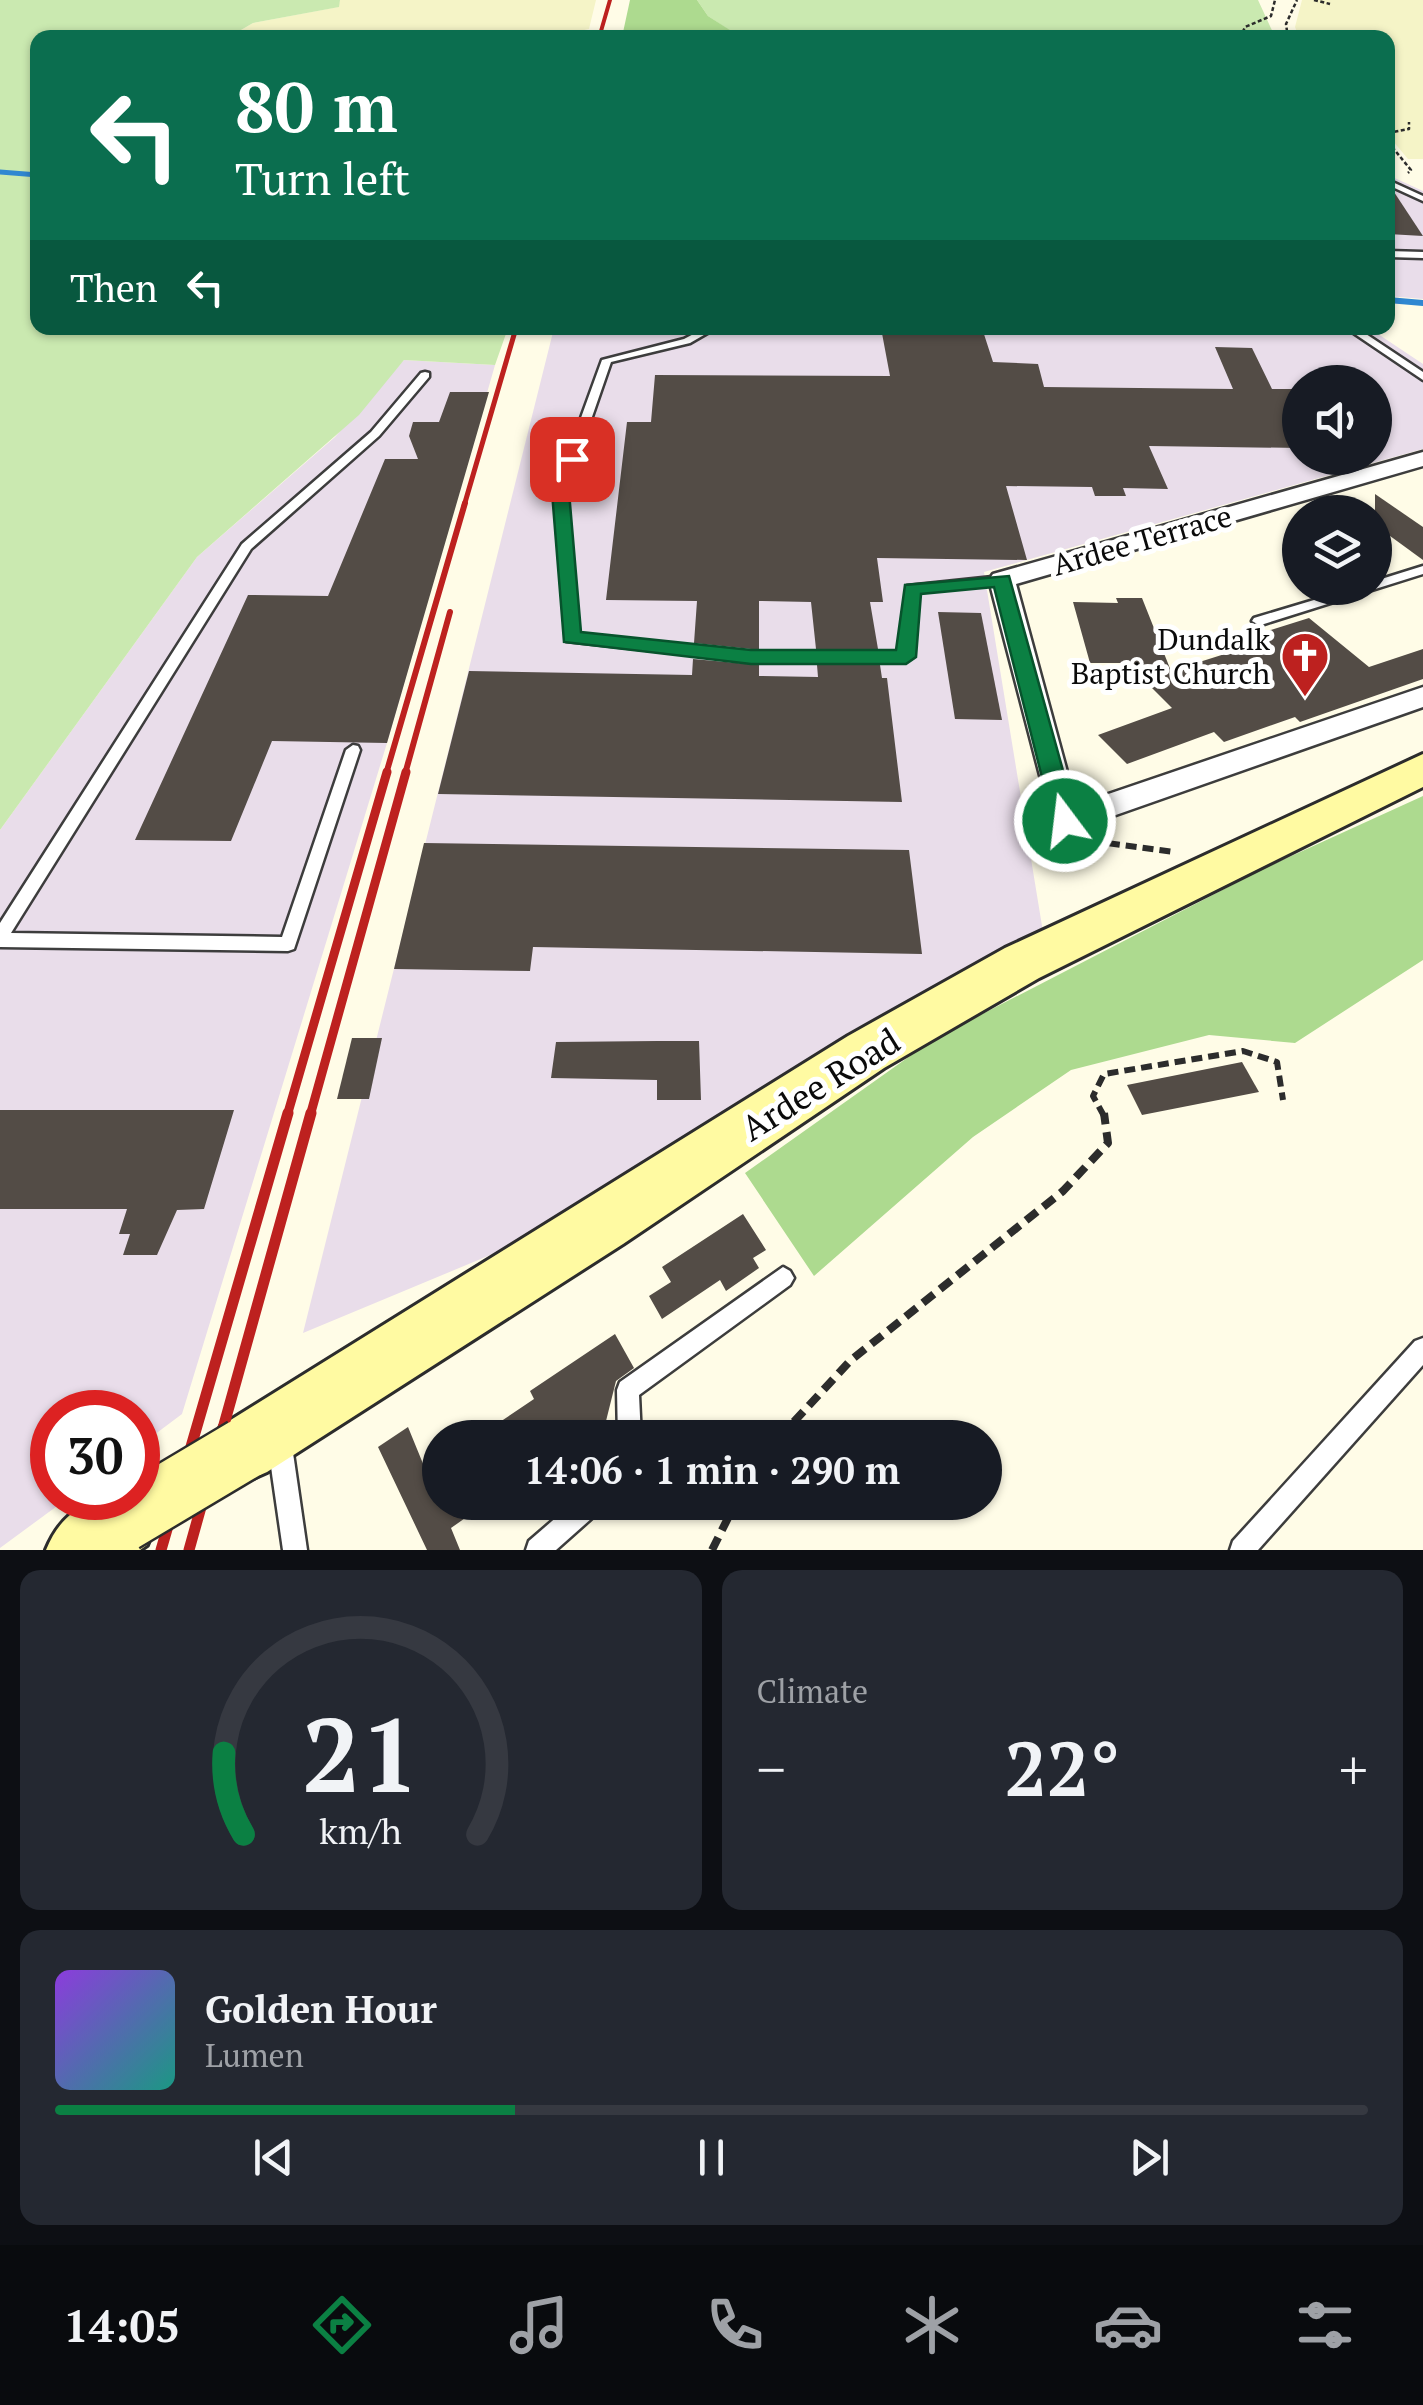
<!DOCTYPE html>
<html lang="en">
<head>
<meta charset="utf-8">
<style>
  :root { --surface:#171b24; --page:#242831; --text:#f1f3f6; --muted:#9ea1a6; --line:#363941; --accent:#0b8043 }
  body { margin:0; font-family:"PT Serif",serif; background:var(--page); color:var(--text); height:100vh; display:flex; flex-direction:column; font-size:38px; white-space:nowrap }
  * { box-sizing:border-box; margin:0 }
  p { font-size:32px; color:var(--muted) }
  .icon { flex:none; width:55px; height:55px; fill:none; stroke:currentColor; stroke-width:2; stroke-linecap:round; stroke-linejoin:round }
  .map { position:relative; height:1550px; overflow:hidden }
  .drawer { display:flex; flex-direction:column; gap:20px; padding:20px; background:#0d0f14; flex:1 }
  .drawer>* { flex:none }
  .banner { position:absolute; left:30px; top:30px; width:1365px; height:305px; border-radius:20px; box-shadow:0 2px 8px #0004; background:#0b6e4f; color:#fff; overflow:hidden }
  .fabs { position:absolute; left:1282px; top:365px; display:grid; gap:20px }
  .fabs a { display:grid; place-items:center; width:110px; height:110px; border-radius:50%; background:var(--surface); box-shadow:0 2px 8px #0004; font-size:50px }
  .speed { position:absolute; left:30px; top:1390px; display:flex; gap:20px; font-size:50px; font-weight:700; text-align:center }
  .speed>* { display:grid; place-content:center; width:130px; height:130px; border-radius:50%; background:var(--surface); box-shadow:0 2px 8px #0004; line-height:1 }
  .speed .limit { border:15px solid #d22; background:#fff; color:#111 }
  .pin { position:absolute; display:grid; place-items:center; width:85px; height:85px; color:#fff; margin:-42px; border-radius:20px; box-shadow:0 5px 15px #0006 }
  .me { position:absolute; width:110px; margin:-55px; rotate:345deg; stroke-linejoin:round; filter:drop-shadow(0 0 8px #0008) }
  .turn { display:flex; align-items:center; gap:35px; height:210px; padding:0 40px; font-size:45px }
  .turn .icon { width:130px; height:130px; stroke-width:2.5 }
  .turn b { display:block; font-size:70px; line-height:85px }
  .then { display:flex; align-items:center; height:95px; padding:0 40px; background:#0003; gap:20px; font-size:38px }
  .big { font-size:75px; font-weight:700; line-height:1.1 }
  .drawer .tile { flex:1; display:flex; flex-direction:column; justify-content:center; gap:15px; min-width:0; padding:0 35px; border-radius:20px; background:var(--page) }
  .drawer .dial { align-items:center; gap:0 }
  .dial svg { height:260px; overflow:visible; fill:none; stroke:var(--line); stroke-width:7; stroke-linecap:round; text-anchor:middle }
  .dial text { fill:var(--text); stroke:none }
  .song { display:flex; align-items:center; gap:30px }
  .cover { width:120px; height:120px; border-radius:15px; background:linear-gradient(135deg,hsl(270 70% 55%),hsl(170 70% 35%)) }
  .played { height:10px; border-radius:5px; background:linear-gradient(90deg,var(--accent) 35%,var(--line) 35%) }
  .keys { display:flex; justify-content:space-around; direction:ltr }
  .heat { display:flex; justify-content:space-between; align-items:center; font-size:55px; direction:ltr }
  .drawer .tiles { flex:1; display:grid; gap:20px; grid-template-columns:1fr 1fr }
  .tile:last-child { grid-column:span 2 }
  .trip { position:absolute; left:422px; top:1420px; width:580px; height:100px; border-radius:50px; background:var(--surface); box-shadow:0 2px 8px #0004; font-weight:700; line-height:100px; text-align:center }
  .menu { display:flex; height:160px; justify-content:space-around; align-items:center; background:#090b0e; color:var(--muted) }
  .menu .icon { width:70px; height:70px }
  .menu .on { color:var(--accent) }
  .menu b { font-size:45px; color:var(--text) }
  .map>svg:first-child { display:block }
  .industrial { fill:#e9ddea; fill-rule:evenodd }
  .farmland { fill:#f5f4c7 }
  .green { fill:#cae9b0 }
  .forest { fill:#adda8f }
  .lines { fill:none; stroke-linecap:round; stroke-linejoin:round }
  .stream-far1 { stroke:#2f87d1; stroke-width:5 }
  .stream { stroke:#2f87d1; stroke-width:6 }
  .building { fill:#534c46 }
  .service-casing { stroke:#3d3d3d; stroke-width:5 }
  .minor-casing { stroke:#3d3d3d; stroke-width:5 }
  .secondary-casing { stroke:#2c2c2c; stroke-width:6 }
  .path-far2 { stroke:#2c2c2c; stroke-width:2.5; stroke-dasharray:4 2.5; stroke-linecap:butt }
  .path-far1 { stroke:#2c2c2c; stroke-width:6; stroke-dasharray:11 6; stroke-linecap:butt }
  .path { stroke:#2c2c2c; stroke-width:8; stroke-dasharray:14 8; stroke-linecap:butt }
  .service { fill:#fff; fill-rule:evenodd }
  .minor { fill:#fff; fill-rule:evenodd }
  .secondary { fill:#fffaa2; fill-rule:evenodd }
  .rail-far4 { stroke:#bd211f; stroke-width:4 }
  .rail-far3 { stroke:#bd211f; stroke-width:5 }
  .rail-far2 { stroke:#bd211f; stroke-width:6 }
  .rail-far1 { stroke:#bd211f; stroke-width:9 }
  .rail { stroke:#bd211f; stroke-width:11 }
  .secondary-bridge-casing { stroke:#2c2c2c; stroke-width:66; stroke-linecap:butt }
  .secondary-bridge { stroke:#fffaa2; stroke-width:61 }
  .route { fill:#0b8043; stroke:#07532c; stroke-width:2.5 }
  .labels { text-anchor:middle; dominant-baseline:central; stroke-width:10; stroke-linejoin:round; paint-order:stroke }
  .street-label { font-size:30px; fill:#0a0a0a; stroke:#fff }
  .poi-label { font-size:30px; fill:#0a0a0a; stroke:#fff; text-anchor:end }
  .near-street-label { font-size:35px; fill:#0a0a0a; stroke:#fff }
</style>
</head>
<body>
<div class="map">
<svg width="1423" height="1550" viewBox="0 0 1423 1550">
  <rect width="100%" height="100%" fill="#fffce7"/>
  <!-- industrial -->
  <g class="industrial">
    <polygon points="1388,175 1423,191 1423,299 1388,296"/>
    <path d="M554,328H1369L1423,364V449L984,572L1043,932L851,1031L524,1241L303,1333ZM1300,382H1375V458H1300Z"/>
    <polygon points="404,360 495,365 387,743 182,1414 138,1447 138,1412 52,1412 52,1498 68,1498 0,1548 0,830 197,557 335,437"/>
  </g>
  <!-- farmland -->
  <g class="farmland">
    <polygon points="340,0 596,0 589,29 550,37 229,37 253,23 338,7"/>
    <polygon points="1302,0 1423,0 1423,159 1408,159 1388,135 1388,38 1299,37 1295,27"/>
  </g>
  <!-- green -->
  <g class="green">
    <polygon points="0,0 340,0 339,7 253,23 229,37 38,38 38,328 508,328 495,365 404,360 359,415 197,557 0,830"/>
    <polygon points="697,0 1258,0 1275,37 722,37 732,32 708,16"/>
  </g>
  <!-- forest -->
  <g class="forest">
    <polygon points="630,0 697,0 708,16 733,32 722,37 622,37"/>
    <polygon points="1423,796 1423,960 1295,1043 1209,1035 1071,1070 973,1137 814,1276 745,1173 934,1039 1263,869"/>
  </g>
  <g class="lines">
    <!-- stream-far1 -->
    <polyline class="stream-far1" points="0,172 38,175"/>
    <!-- stream -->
    <polyline class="stream" points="1388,300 1423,303"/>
  </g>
  <!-- building -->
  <g class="building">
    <polygon points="1388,189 1394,192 1423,236 1388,234"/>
    <polygon points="881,328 982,328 993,362 1038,364 1044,387 1233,389 1215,347 1252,348 1272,389 1294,389 1300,399 1300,448 1149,446 1168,489 1123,488 1126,496 1095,496 1092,487 1006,486 1027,560 877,558 883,602 870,602 878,649 816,649 811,602 759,601 759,649 751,649 694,643 697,601 606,600 627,422 651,422 655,375 890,376"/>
    <polygon points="450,392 489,392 387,743 272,741 231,841 135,840 248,595 328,596 385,459 418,459 409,436 413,422 439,422"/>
    <polygon points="1375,494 1423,527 1423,560 1375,525"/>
    <polygon points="1116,598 1142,598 1171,671 1269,640 1261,633 1309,618 1369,667 1423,649 1423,679 1300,722 1295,717 1224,742 1214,732 1127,764 1098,735 1172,708 1127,663 1090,663 1073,602 1118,603"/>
    <polygon points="938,612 981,613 1002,720 955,719"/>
    <polygon points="693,659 759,665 759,676 818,677 817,665 880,665 882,678 887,678 902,802 438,794 469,671 692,675"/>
    <polygon points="424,843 909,850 922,954 533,947 530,971 394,969"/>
    <polygon points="352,1038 382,1038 369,1099 337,1099"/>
    <polygon points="657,1041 699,1041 701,1100 657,1100 657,1080 551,1078 556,1042"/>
    <polygon points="1242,1062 1259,1092 1142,1115 1127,1085"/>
    <polygon points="0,1110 234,1110 204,1209 177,1210 157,1255 123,1255 130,1234 119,1234 127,1209 0,1209"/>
    <polygon points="743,1214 766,1250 753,1258 759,1268 726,1291 720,1280 662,1319 649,1296 671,1282 662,1267"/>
    <polygon points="615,1334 634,1368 616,1381 606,1421 582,1438 476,1438 534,1399 530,1391"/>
    <polygon points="408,1427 426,1471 440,1462 440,1502 488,1502 451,1528 460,1550 427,1550 378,1447"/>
  </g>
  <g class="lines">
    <!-- service casing -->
    <g class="service-casing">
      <g id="service">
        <polygon points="1388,180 1423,196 1423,201 1388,185"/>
        <polygon points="1388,251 1423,252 1423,258 1388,257"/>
        <polygon points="705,328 716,328 690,343 611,362 566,492 577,634 751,653 900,653 907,586 1002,576 1006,577 1006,583 918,592 913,657 906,661 751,661 566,641 554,492 602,360 684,339"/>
        <polygon points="1346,328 1357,328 1423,372 1423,380"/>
        <polygon points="425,372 429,373 429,377 379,436 251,549 11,933 282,937 346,750 353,745 358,746 360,750 294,949 288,951 0,947 0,923 242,544 371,432 421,373"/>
        <polygon points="1423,566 1423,574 1264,624 1259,625 1252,621 1254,618 1354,588 1375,588 1375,581"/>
        <polygon points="783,1267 790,1271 794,1278 790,1285 639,1395 641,1438 618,1438 617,1390 620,1382"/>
        <polygon points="1423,1338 1423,1365 1258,1550 1230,1550 1233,1541 1415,1341"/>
        <polygon points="280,1434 288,1438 292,1446 307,1550 283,1550 268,1446 272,1438"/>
        <polygon points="574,1502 605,1502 601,1510 556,1550 526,1550 529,1541"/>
      </g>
    </g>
    <!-- minor casing -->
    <g class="minor-casing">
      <polygon id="minor" points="1423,452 1423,466 1016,584 1076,805 1423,687 1423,707 1076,829 1054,829 989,580 993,574"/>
    </g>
    <!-- secondary casing -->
    <g class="secondary-casing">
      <g id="secondary">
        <polygon points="1423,754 1423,787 1039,978 884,1068 623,1244 267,1472 244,1482 221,1472 211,1449 221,1426 848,1036 1005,948"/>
        <path d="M138,1493L147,1497L157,1521L147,1545L140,1550H46C64,1506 93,1498 138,1498Z"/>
      </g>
    </g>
    <!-- path-far2 -->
    <g class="path-far2">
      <polyline points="1314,0 1330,4"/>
      <polyline points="1240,38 1245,27 1271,16 1275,0"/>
      <polyline points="1288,38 1286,24 1297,0"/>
      <polyline points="1388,133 1409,129 1409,122"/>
      <polyline points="1388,142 1411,170 1408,173"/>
    </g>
    <!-- path-far1 -->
    <g class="path-far1">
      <polyline points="1092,841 1174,852"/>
      <polyline points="1104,1116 1093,1096 1104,1074 1243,1051 1277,1062 1283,1100"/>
    </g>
    <!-- path -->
    <g class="path">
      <polyline points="779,1438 850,1361 1063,1191 1108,1143 1104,1113"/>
      <polyline points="712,1550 736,1502"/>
    </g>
    <!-- service -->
    <use href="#service" class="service"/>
    <!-- minor -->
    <use href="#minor" class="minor"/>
    <!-- secondary -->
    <use href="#secondary" class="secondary"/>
    <!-- rail-far4 -->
    <polyline class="rail-far4" points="599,38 610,0"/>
    <!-- rail-far3 -->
    <polyline class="rail-far3" points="464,506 516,328"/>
    <!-- rail-far2 -->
    <g class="rail-far2">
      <polyline points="386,774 465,503"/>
      <polyline points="405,774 450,612"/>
    </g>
    <!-- rail-far1 -->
    <g class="rail-far1">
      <polyline points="287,1116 387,772"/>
      <polyline points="310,1116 406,772"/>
    </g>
    <!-- rail -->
    <g class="rail">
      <polyline points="161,1550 288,1113"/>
      <polyline points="189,1550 311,1113"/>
    </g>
    <!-- secondary-bridge casing -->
    <g class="secondary-bridge-casing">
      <polyline id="secondary-bridge" points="123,1521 244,1449"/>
    </g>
    <!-- secondary-bridge -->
    <use href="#secondary-bridge" class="secondary-bridge"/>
  </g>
  <!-- route -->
  <polygon class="route" points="572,454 580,459 569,492 581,632 751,650 896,650 905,585 1009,576 1077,821 1074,827 1065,830 1053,821 994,587 921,594 916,657 906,664 751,664 564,642 552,492 564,459"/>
  <!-- icons -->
  <defs>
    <g id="church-pin" transform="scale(2.5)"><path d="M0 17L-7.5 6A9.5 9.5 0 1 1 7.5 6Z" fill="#bd211f" stroke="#fff"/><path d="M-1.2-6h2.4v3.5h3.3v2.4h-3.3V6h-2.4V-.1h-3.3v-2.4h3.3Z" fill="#fff"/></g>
  </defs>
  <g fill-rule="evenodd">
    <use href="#church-pin" x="1305" y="656"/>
  </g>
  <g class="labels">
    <!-- street labels -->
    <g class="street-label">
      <text transform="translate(1142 540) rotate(-16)">Ardee Terrace</text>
    </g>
    <!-- poi labels -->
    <g class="poi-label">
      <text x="1270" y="639">Dundalk<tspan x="1270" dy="34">Baptist Church</tspan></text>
    </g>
    <!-- near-street labels -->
    <g class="near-street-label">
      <text transform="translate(820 1084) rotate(-32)">Ardee Road</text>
    </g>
  </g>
</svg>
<div class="fabs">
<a><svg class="icon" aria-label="sound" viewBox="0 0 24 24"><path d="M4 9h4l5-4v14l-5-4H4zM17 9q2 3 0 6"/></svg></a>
<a><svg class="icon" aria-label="layers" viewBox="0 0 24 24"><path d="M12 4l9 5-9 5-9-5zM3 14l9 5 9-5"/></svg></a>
</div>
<div class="speed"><div class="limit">30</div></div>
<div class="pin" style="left:572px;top:459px;background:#d93025"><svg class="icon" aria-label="arrive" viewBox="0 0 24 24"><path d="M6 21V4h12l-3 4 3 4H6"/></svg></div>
<svg class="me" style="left:1065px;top:821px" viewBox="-20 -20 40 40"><circle r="17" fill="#0b8043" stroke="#fff" stroke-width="3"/><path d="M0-11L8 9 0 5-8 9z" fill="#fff"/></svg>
<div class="trip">14:06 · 1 min · 290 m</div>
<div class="banner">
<div class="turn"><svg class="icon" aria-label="left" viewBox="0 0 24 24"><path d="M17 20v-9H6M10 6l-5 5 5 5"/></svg><div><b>80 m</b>Turn left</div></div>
<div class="then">Then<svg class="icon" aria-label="left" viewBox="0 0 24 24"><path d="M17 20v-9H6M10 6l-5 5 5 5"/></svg></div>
</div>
</div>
<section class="drawer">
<div class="tiles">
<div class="tile dial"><svg viewBox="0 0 100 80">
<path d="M14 69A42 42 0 1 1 86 69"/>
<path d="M14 69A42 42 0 0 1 8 44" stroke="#0b8043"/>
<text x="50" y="56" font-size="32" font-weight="700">21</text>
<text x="50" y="72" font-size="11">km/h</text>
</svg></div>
<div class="tile"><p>Climate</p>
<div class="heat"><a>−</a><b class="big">22°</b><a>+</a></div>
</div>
<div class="tile">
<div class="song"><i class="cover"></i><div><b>Golden Hour</b><p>Lumen</p></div></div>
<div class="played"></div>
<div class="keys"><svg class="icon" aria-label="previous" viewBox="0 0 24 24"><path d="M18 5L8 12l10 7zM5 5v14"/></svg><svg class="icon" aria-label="pause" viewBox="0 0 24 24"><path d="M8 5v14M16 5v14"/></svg><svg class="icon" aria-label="next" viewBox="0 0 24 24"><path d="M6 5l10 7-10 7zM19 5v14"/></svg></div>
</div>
</div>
</section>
<nav class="menu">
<b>14:05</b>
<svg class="icon on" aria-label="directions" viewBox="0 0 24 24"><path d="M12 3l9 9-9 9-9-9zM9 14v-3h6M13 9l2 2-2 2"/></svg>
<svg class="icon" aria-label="music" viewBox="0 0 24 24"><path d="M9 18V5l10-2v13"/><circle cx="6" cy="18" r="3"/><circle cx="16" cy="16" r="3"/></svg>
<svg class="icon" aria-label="phone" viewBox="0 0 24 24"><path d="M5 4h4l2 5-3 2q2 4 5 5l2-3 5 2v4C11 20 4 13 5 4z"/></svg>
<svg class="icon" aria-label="climate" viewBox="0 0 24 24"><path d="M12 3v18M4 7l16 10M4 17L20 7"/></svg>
<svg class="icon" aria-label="car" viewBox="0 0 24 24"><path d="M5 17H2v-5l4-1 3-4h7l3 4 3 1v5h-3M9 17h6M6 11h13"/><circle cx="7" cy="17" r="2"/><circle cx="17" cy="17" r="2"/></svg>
<svg class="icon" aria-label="filters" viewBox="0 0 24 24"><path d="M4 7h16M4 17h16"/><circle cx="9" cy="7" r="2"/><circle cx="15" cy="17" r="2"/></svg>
</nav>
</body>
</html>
